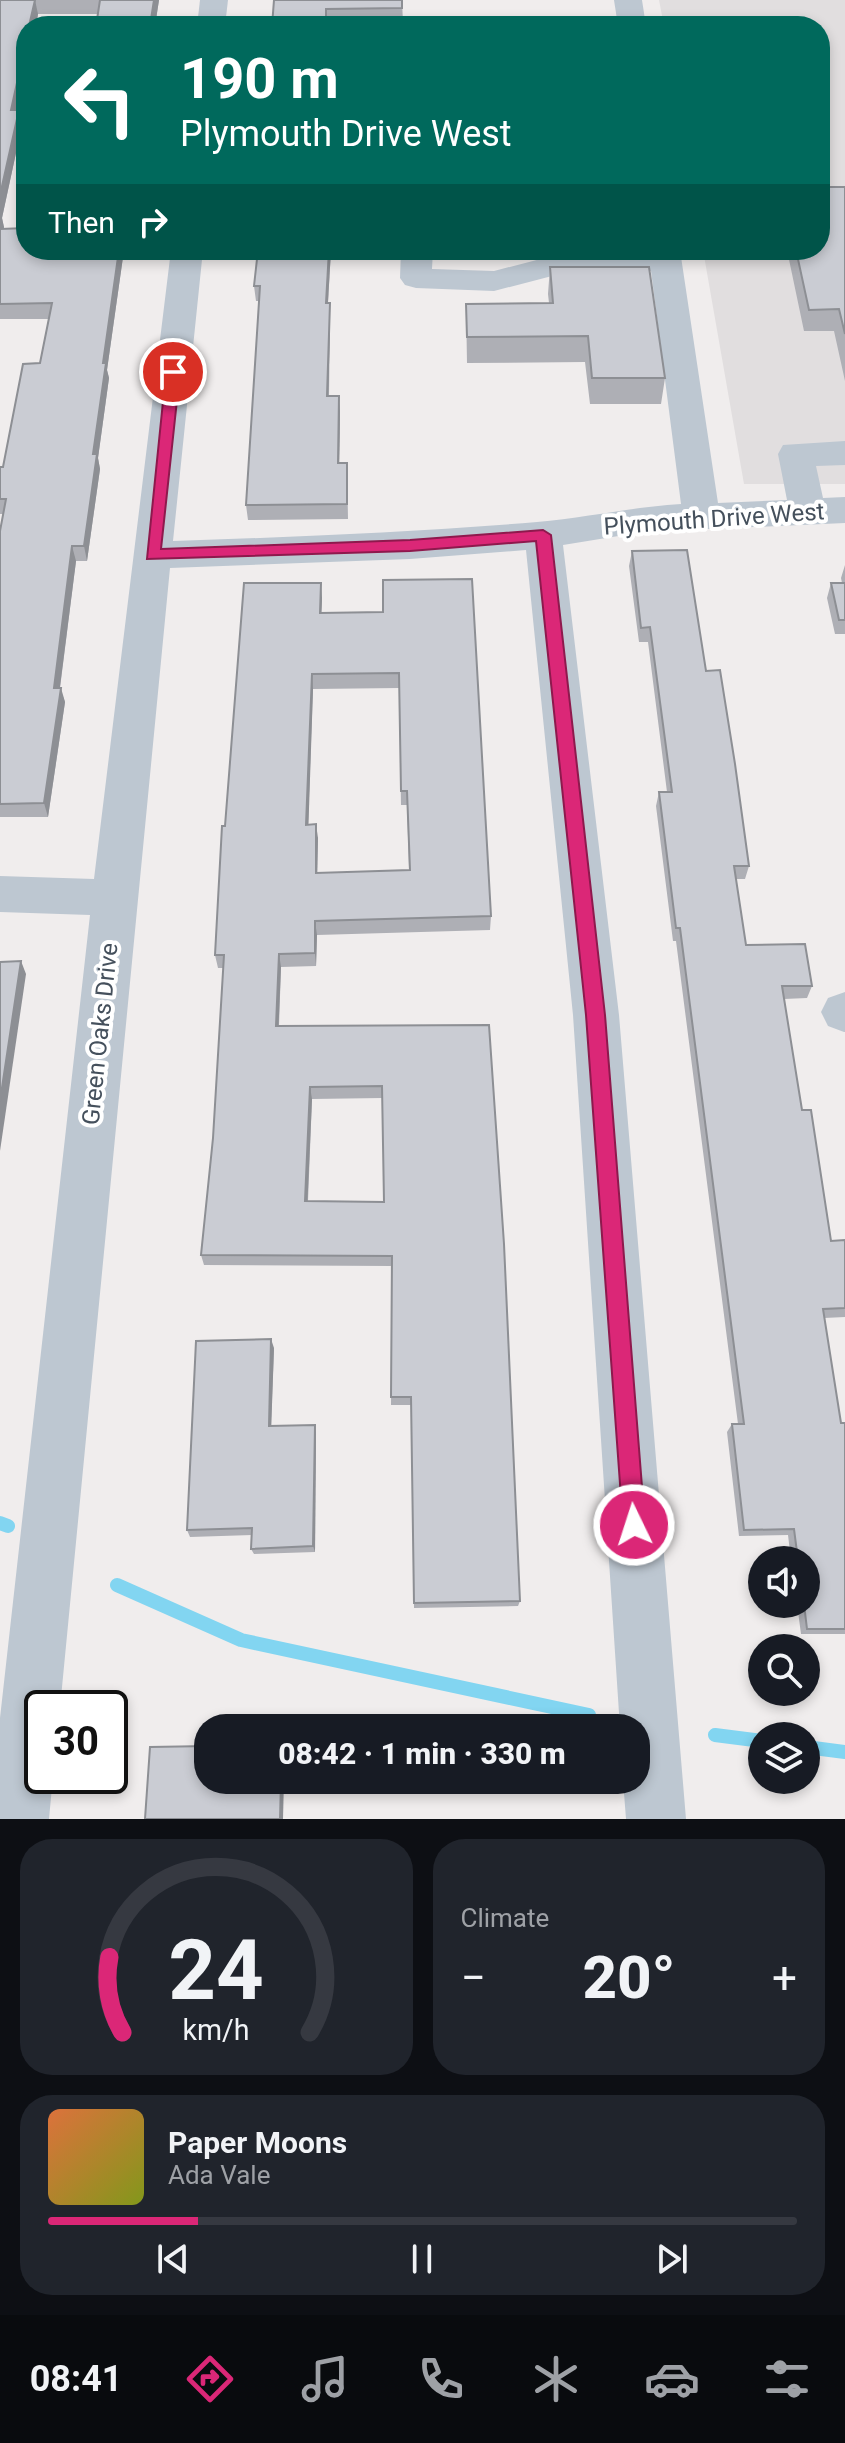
<!DOCTYPE html>
<html lang="en">
<head>
<meta charset="utf-8">
<style>
  :root { --surface:#171b24; --page:#20242c; --text:#f1f3f6; --muted:#9ea1a6; --line:#363941; --accent:#db2777 }
  body { margin:0; font-family:Roboto,sans-serif; background:var(--page); color:var(--text); height:100vh; display:flex; flex-direction:column; font-size:30px; white-space:nowrap }
  * { box-sizing:border-box; margin:0 }
  p { font-size:26px; color:var(--muted) }
  .icon { flex:none; width:44px; height:44px; fill:none; stroke:currentColor; stroke-width:2; stroke-linecap:round; stroke-linejoin:round }
  .map { position:relative; height:1819px; overflow:hidden }
  .side { display:flex; flex-direction:column; gap:20px; padding:20px; background:#0d0f14; flex:1 }
  .side>* { flex:none }
  .guide { position:absolute; left:16px; top:16px; width:814px; height:244px; border-radius:32px; box-shadow:0 4px 12px #0003; background:#00695c; color:#fff; overflow:hidden }
  .controls { position:absolute; left:748px; top:1546px; display:grid; gap:16px }
  .controls a { display:grid; place-items:center; width:72px; height:72px; border-radius:50%; background:var(--surface); box-shadow:0 4px 12px #0003; font-size:40px }
  .speed { position:absolute; left:24px; top:1690px; display:flex; gap:16px; font-size:40px; font-weight:700; text-align:center }
  .speed>* { display:grid; place-content:center; width:104px; height:104px; border-radius:50%; background:var(--surface); box-shadow:0 4px 12px #0003; line-height:1 }
  .speed .limit { border:4px solid #111; border-radius:12px; background:#fff; color:#111 }
  .pin { position:absolute; display:grid; place-items:center; width:68px; height:68px; color:#fff; margin:-34px; border:4px solid #fff; border-radius:50%; box-shadow:0 2px 8px #0007 }
  .me { position:absolute; width:88px; margin:-44px; rotate:356deg; stroke-linejoin:round; filter:drop-shadow(0 0 6px #0008) }
  .turn { display:flex; align-items:center; gap:28px; height:168px; padding:0 32px; font-size:36px }
  .turn .icon { width:104px; height:104px; stroke-width:2.5 }
  .turn b { display:block; font-size:56px; line-height:68px }
  .then { display:flex; align-items:center; height:76px; padding:0 32px; background:#0003; gap:16px; font-size:30px }
  .big { font-size:60px; font-weight:800; line-height:1.1 }
  .side .card { flex:1; display:flex; flex-direction:column; justify-content:center; gap:12px; min-width:0; padding:0 28px; border-radius:32px; background:var(--page) }
  .side .dial { align-items:center; gap:0 }
  .dial svg { height:208px; overflow:visible; fill:none; stroke:var(--line); stroke-width:7; stroke-linecap:round; text-anchor:middle }
  .dial text { fill:var(--text); stroke:none }
  .song { display:flex; align-items:center; gap:24px }
  .cover { width:96px; height:96px; border-radius:12px; background:linear-gradient(135deg,hsl(20 70% 55%),hsl(70 70% 35%)) }
  .played { height:8px; border-radius:4px; background:linear-gradient(90deg,var(--accent) 20%,var(--line) 20%) }
  .keys { display:flex; justify-content:space-around; direction:ltr }
  .heat { display:flex; justify-content:space-between; align-items:center; font-size:44px; direction:ltr }
  .side .tiles { flex:1; display:grid; gap:20px; grid-template-columns:1fr 1fr }
  .card:last-child { grid-column:span 2 }
  .trip { position:absolute; left:194px; top:1714px; width:456px; height:80px; border-radius:32px; background:var(--surface); box-shadow:0 4px 12px #0003; font-weight:800; line-height:80px; text-align:center }
  .tab-bar { display:flex; height:128px; justify-content:space-around; align-items:center; background:#090b0e; color:var(--muted) }
  .tab-bar .icon { width:56px; height:56px }
  .tab-bar .selected { color:var(--accent) }
  .tab-bar b { font-size:36px; color:var(--text) }
  .map>svg:first-child { display:block }
  .education { fill:#e1dedf }
  .lines { fill:none; stroke-linecap:round; stroke-linejoin:round }
  .stream { stroke:#82d5f1; stroke-width:14 }
  .minor { fill:#bdc7d1; fill-rule:evenodd }
  .wall { fill:#aeafb5; fill-rule:evenodd }
  .shaded-wall { fill:#8d8f94 }
  .building { fill:#caccd3; stroke:#8d8f94; stroke-width:2; fill-rule:evenodd }
  .route { fill:#db2777; stroke:#8e194d; stroke-width:2 }
  .labels { text-anchor:middle; dominant-baseline:central; stroke-width:8; stroke-linejoin:round; paint-order:stroke }
  .street-label { font-size:24px; fill:#45505c; stroke:#fff }
</style>
</head>
<body>
<div class="map">
<svg width="845" height="1819" viewBox="0 0 845 1819">
  <rect width="100%" height="100%" fill="#f0eded"/>
  <!-- education -->
  <polygon class="education" points="659,0 845,0 845,484 744,484 703,250 820,250 820,26 664,26"/>
  <g class="lines">
    <!-- stream -->
    <g class="stream">
      <polyline points="0,1523 8,1526"/>
      <polyline points="117,1585 241,1640 589,1715"/>
      <polyline points="715,1735 762,1741"/>
      <polyline points="806,1747 845,1752"/>
    </g>
    <!-- minor -->
    <g class="minor">
      <polygon points="200,0 228,0 225,26 197,26"/>
      <polygon points="614,0 642,0 646,26 618,26"/>
      <path d="M171,250H203L173,541C294,537 415,532 537,522C585,518 632,507 681,504L651,271L552,276L494,291L416,288L405,285L400,278L401,250H433L432,269L494,271L552,256L680,250L718,503L787,500L778,454L783,445L845,441V465L816,466L823,498L845,497V523L643,532L563,545L619,1015L686,1819H626L623,1780H636V1728H620L573,1015L526,550L410,559L170,568L60,1708H42V1776H53L49,1819H0V1718L90,915L0,912V876L94,879Z"/>
      <polygon points="845,992 845,1032 844,1032 828,1026 821,1012 828,998"/>
    </g>
  </g>
  <!-- wall -->
  <g class="wall">
    <polygon points="0,0 159,0 155,26 96,26 98,14 38,14 36,26 26,26 26,72 18,110 22,125 2,218 4,228 26,250 124,250 107,370 109,378 98,458 100,469 87,561 76,561 60,688 65,702 48,817 0,817 0,531 3,514 0,514 0,467 3,467 40,363 49,319 0,319"/>
    <polygon points="274,0 402,0 403,23 327,24 327,26 272,26"/>
    <polygon points="845,187 845,381 834,331 804,331 787,250 820,250"/>
    <polygon points="331,250 328,303 330,303 330,318 329,396 340,411 339,463 347,463 348,519 248,520 246,505 259,301 256,301 254,286"/>
    <polygon points="550,267 665,378 661,404 590,404 585,362 467,363 466,304 549,303 548,294"/>
    <polygon points="632,551 706,671 749,866 745,879 736,879 746,945 812,986 807,998 784,999 802,1110 831,1241 845,1240 845,1317 824,1318 841,1423 845,1423 845,1634 801,1634 797,1604 806,1604 806,1560 791,1560 788,1535 739,1536 727,1432 732,1424 738,1424 676,941 673,941 656,806 659,792 667,792 648,642 639,642 629,566"/>
    <polygon points="845,565 845,634 835,634 827,598 831,583 842,583 841,578"/>
    <path d="M322,598L321,613L383,612L491,916L490,930L317,935L316,966L281,967L279,1026L489,1025L520,1601L518,1606L414,1608L412,1405H391L392,1266L204,1265L201,1255L213,1138L223,968H218L215,955L225,826ZM399,688L401,805H407L409,870L317,873L318,838L308,825L313,689ZM382,1098L384,1202L308,1201L312,1099Z"/>
    <polygon points="274,1348 271,1426 315,1425 316,1433 315,1552 254,1554 251,1549 252,1535 190,1537 187,1530"/>
  </g>
  <!-- shaded-wall -->
  <g class="shaded-wall">
    <polygon points="35,0 38,14 36,26 29,26"/>
    <polygon points="154,0 159,0 155,26 150,26"/>
    <polygon points="26,42 26,72 15,125 11,110"/>
    <polygon points="19,110 22,125 2,218 4,227 0,244 0,195"/>
    <polygon points="119,250 124,250 107,370 109,378 98,458 100,469 87,561 84,546 93,454 103,363"/>
    <polygon points="329,250 331,250 327,318 326,303"/>
    <polygon points="330,303 330,318 328,411 327,396"/>
    <polygon points="339,396 340,411 339,478 338,463"/>
    <polygon points="72,546 76,561 58,702 54,688"/>
    <polygon points="321,583 322,598 321,628 320,613"/>
    <polygon points="312,674 313,689 308,839 306,825"/>
    <polygon points="61,688 65,702 48,817 44,803"/>
    <polygon points="316,824 318,838 317,887 316,873"/>
    <polygon points="315,921 317,935 316,966 315,953"/>
    <polygon points="279,954 281,967 278,1039 276,1026"/>
    <polygon points="21,961 26,974 0,1151 0,1101"/>
    <polygon points="310,1087 312,1099 307,1212 305,1201"/>
    <polygon points="271,1339 274,1348 271,1433 269,1426"/>
    <polygon points="315,1425 316,1433 315,1552 313,1546"/>
    <polygon points="281,1780 284,1780 283,1819 280,1819"/>
  </g>
  <!-- building -->
  <g class="building">
    <polygon points="0,0 35,0 29,26 26,26 26,42 11,110 19,110 0,195"/>
    <polygon points="100,0 154,0 150,26 96,26"/>
    <polygon points="274,0 402,0 402,8 326,9 326,26 272,26"/>
    <polygon points="820,187 845,187 845,334 839,309 809,310 796,250 820,250"/>
    <polygon points="26,228 26,250 119,250 103,363 106,363 93,454 97,454 84,546 72,546 54,688 61,688 44,803 0,804 0,531 6,499 0,499 0,467 3,467 23,364 40,363 52,303 0,304 0,229"/>
    <polygon points="258,250 329,250 326,303 330,303 327,396 339,396 338,463 347,463 347,504 246,505 260,286 254,286"/>
    <polygon points="550,267 649,267 665,378 592,378 588,336 467,337 466,304 553,303"/>
    <polygon points="687,550 706,671 720,670 735,764 749,866 734,866 746,945 805,944 812,986 782,986 802,1110 811,1110 831,1241 845,1240 845,1308 823,1309 841,1423 845,1423 845,1629 807,1629 804,1604 806,1604 806,1560 798,1560 794,1529 744,1530 732,1424 744,1424 680,928 676,928 659,792 672,792 650,627 641,628 632,551"/>
    <path d="M472,579L491,916L315,921V953L279,954L276,1026L489,1025L504,1244L520,1601L414,1603L411,1397H391L392,1256L201,1255L213,1138L224,955H215L222,826H225L244,583H321L320,613L383,612V580ZM399,673L401,791H407L410,870L316,873V824L306,825L312,674ZM382,1086L384,1202L305,1201L310,1087Z"/>
    <polygon points="831,583 845,583 845,620 839,620"/>
    <polygon points="21,961 0,1101 0,962"/>
    <polygon points="271,1339 269,1426 315,1425 313,1546 251,1549 252,1528 187,1530 196,1341"/>
    <polygon points="208,1746 208,1780 281,1780 280,1819 145,1819 150,1747"/>
  </g>
  <!-- route -->
  <polygon class="route" points="173,367 180,372 161,549 410,540 543,530 551,535 605,1015 645,1525 642,1533 634,1536 626,1533 623,1525 586,1015 536,541 410,551 147,559 166,372"/>
  <g class="labels">
    <!-- street labels -->
    <g class="street-label">
      <text transform="translate(714 519) rotate(-4)">Plymouth Drive West</text>
      <text transform="translate(100 1034) rotate(-84)">Green Oaks Drive</text>
    </g>
  </g>
</svg>
<div class="controls">
<a><svg class="icon" aria-label="sound" viewBox="0 0 24 24"><path d="M4 9h4l5-4v14l-5-4H4zM17 9q2 3 0 6"/></svg></a>
<a><svg class="icon" aria-label="search" viewBox="0 0 24 24"><circle cx="10" cy="10" r="6"/><path d="M15 15l6 6"/></svg></a>
<a><svg class="icon" aria-label="layers" viewBox="0 0 24 24"><path d="M12 4l9 5-9 5-9-5zM3 14l9 5 9-5"/></svg></a>
</div>
<div class="speed"><div class="limit">30</div></div>
<div class="pin" style="left:173px;top:372px;background:#d93025"><svg class="icon" aria-label="arrive" viewBox="0 0 24 24"><path d="M6 21V4h12l-3 4 3 4H6"/></svg></div>
<svg class="me" style="left:634px;top:1525px" viewBox="-20 -20 40 40"><circle r="17" fill="#db2777" stroke="#fff" stroke-width="3"/><path d="M0-11L8 9 0 5-8 9z" fill="#fff"/></svg>
<div class="trip">08:42 · 1 min · 330 m</div>
<div class="guide">
<div class="turn"><svg class="icon" aria-label="left" viewBox="0 0 24 24"><path d="M17 20v-9H6M10 6l-5 5 5 5"/></svg><div><b>190 m</b>Plymouth Drive West</div></div>
<div class="then">Then<svg class="icon" aria-label="right" viewBox="0 0 24 24"><path d="M7 20v-9h11M14 6l5 5-5 5"/></svg></div>
</div>
</div>
<section class="side">
<div class="tiles">
<div class="card dial"><svg viewBox="0 0 100 80">
<path d="M14 69A42 42 0 1 1 86 69"/>
<path d="M14 69A42 42 0 0 1 9 40" stroke="#db2777"/>
<text x="50" y="56" font-size="32" font-weight="700">24</text>
<text x="50" y="72" font-size="11">km/h</text>
</svg></div>
<div class="card"><p>Climate</p>
<div class="heat"><a>−</a><b class="big">20°</b><a>+</a></div>
</div>
<div class="card">
<div class="song"><i class="cover"></i><div><b>Paper Moons</b><p>Ada Vale</p></div></div>
<div class="played"></div>
<div class="keys"><svg class="icon" aria-label="previous" viewBox="0 0 24 24"><path d="M18 5L8 12l10 7zM5 5v14"/></svg><svg class="icon" aria-label="pause" viewBox="0 0 24 24"><path d="M8 5v14M16 5v14"/></svg><svg class="icon" aria-label="next" viewBox="0 0 24 24"><path d="M6 5l10 7-10 7zM19 5v14"/></svg></div>
</div>
</div>
</section>
<nav class="tab-bar">
<b>08:41</b>
<svg class="icon selected" aria-label="directions" viewBox="0 0 24 24"><path d="M12 3l9 9-9 9-9-9zM9 14v-3h6M13 9l2 2-2 2"/></svg>
<svg class="icon" aria-label="music" viewBox="0 0 24 24"><path d="M9 18V5l10-2v13"/><circle cx="6" cy="18" r="3"/><circle cx="16" cy="16" r="3"/></svg>
<svg class="icon" aria-label="phone" viewBox="0 0 24 24"><path d="M5 4h4l2 5-3 2q2 4 5 5l2-3 5 2v4C11 20 4 13 5 4z"/></svg>
<svg class="icon" aria-label="climate" viewBox="0 0 24 24"><path d="M12 3v18M4 7l16 10M4 17L20 7"/></svg>
<svg class="icon" aria-label="car" viewBox="0 0 24 24"><path d="M5 17H2v-5l4-1 3-4h7l3 4 3 1v5h-3M9 17h6M6 11h13"/><circle cx="7" cy="17" r="2"/><circle cx="17" cy="17" r="2"/></svg>
<svg class="icon" aria-label="filters" viewBox="0 0 24 24"><path d="M4 7h16M4 17h16"/><circle cx="9" cy="7" r="2"/><circle cx="15" cy="17" r="2"/></svg>
</nav>
</body>
</html>
